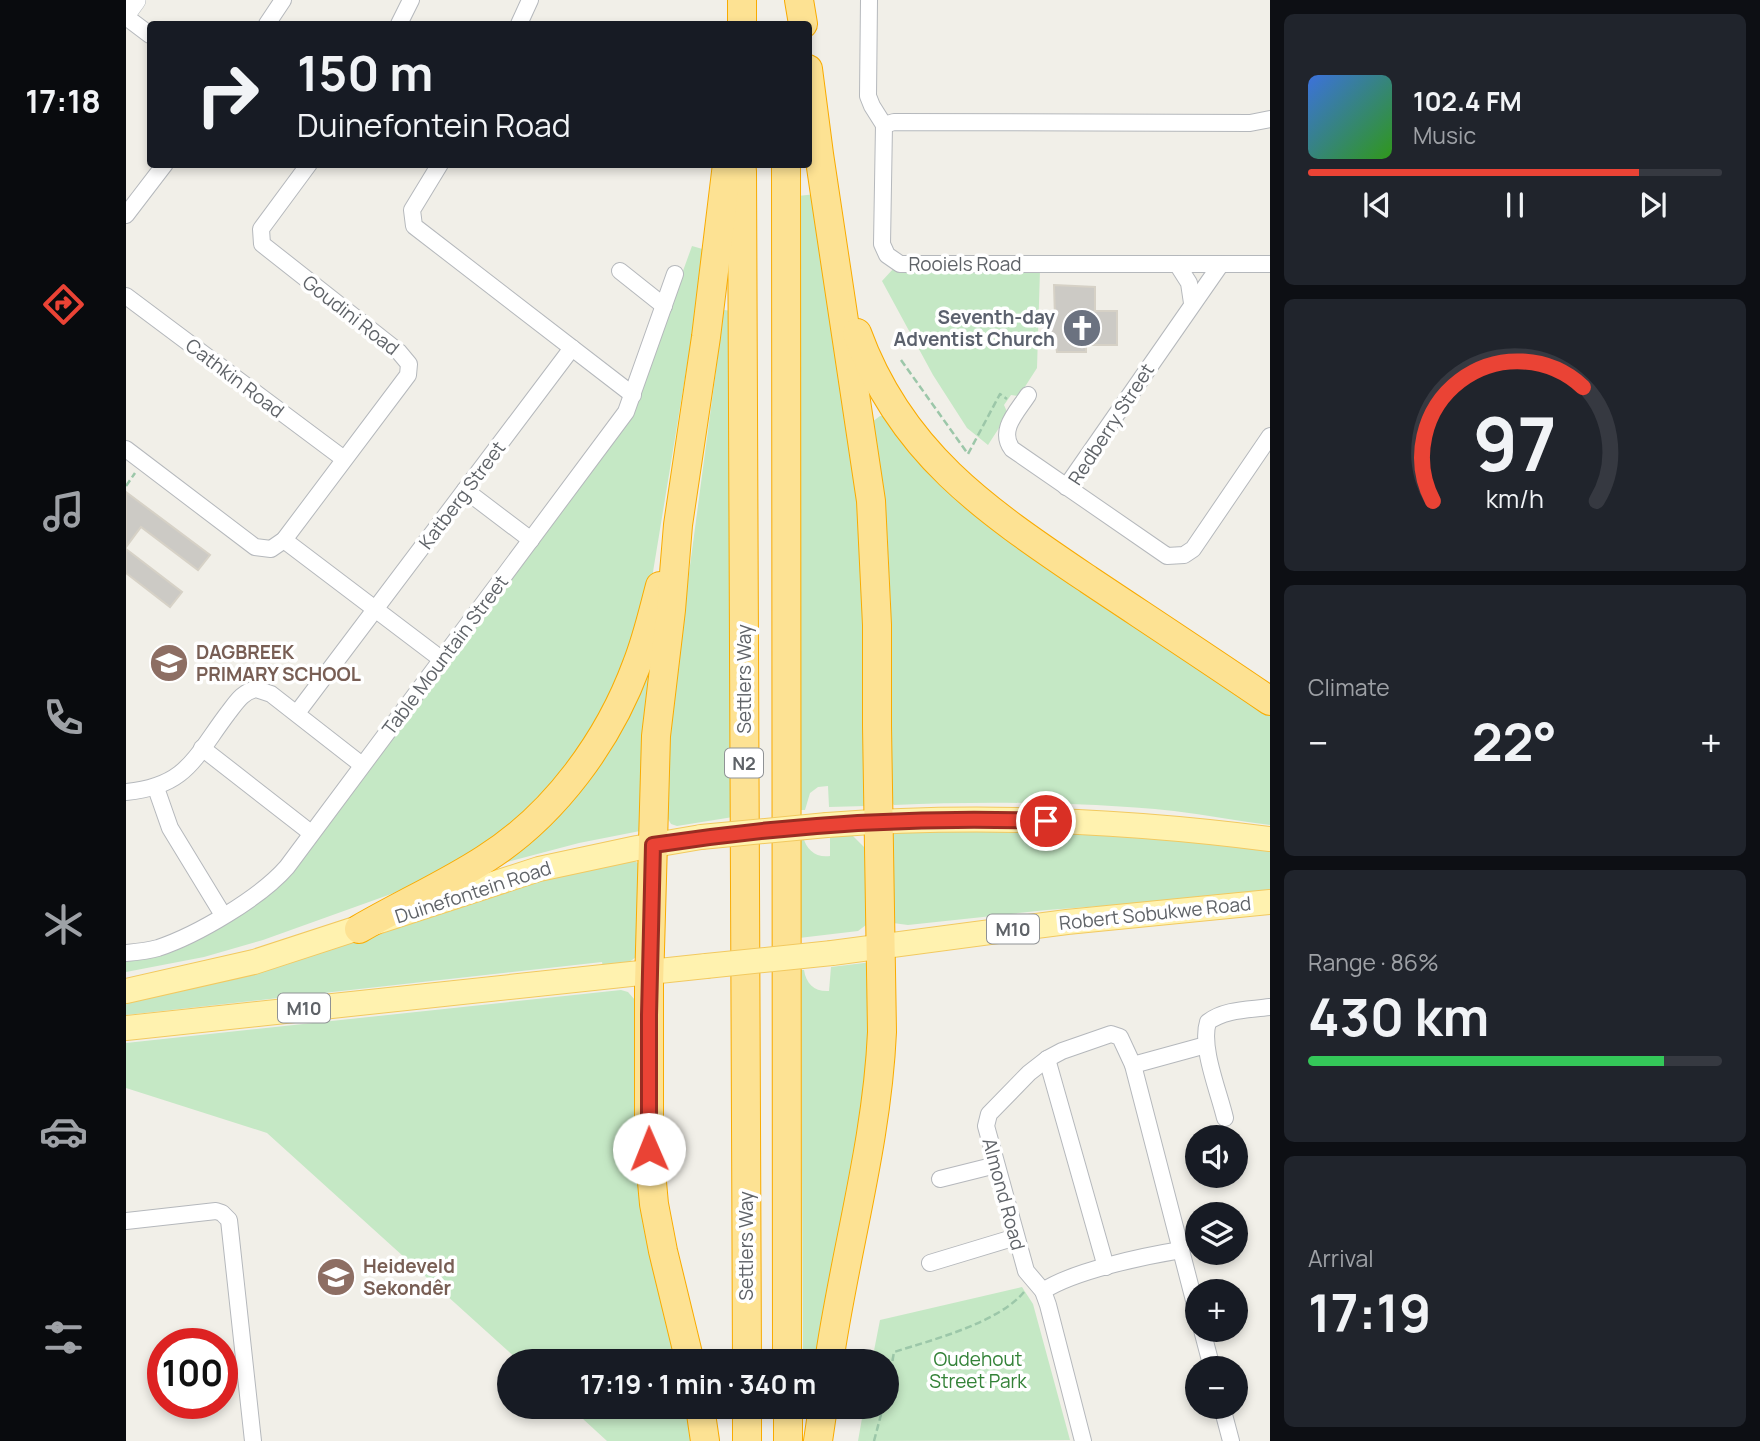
<!DOCTYPE html>
<html lang="en">
<head>
<meta charset="utf-8">
<style>
  :root { --surface:#171b24; --page:#20242c; --text:#f1f3f6; --muted:#9ea1a6; --line:#363941; --accent:#ea4335 }
  body { margin:0; font-family:Manrope,sans-serif; background:var(--page); color:var(--text); height:100vh; display:flex; flex-direction:column; font-size:26px; white-space:nowrap }
  * { box-sizing:border-box; margin:0 }
  p { font-size:23px; color:var(--muted) }
  .icon { flex:none; width:38px; height:38px; fill:none; stroke:currentColor; stroke-width:2; stroke-linecap:round; stroke-linejoin:round }
  .map { position:relative; flex:1; overflow:hidden }
  .panel { display:flex; flex-direction:column; gap:14px; padding:14px; background:#0d0f14; width:490px }
  .panel>* { flex:none }
  .guide { position:absolute; left:21px; top:21px; width:665px; height:147px; border-radius:7px; box-shadow:0 4px 10px #0003; background:#171b24; color:var(--text); overflow:hidden }
  .tools { position:absolute; left:1059px; top:1125px; display:grid; gap:14px }
  .tools a { display:grid; place-items:center; width:63px; height:63px; border-radius:50%; background:var(--surface); box-shadow:0 4px 10px #0003; font-size:35px }
  .speed { position:absolute; left:21px; top:1328px; display:flex; gap:14px; font-size:35px; font-weight:700; text-align:center }
  .speed>* { display:grid; place-content:center; width:91px; height:91px; border-radius:50%; background:var(--surface); box-shadow:0 4px 10px #0003; line-height:1 }
  .speed .limit { border:10px solid #d22; background:#fff; color:#111 }
  .pin { position:absolute; display:grid; place-items:center; width:60px; height:60px; color:#fff; margin:-30px; border:4px solid #fff; border-radius:50%; box-shadow:0 2px 7px #0007 }
  .me { position:absolute; width:77px; margin:-38px; rotate:359deg; stroke-linejoin:round; filter:drop-shadow(0 0 5px #0008) }
  .turn { display:flex; align-items:center; gap:24px; height:147px; padding:0 35px; font-size:32px }
  .turn .icon { width:91px; height:91px; stroke-width:2.5 }
  .turn b { display:block; font-size:49px; line-height:60px }
  .big { font-size:52px; font-weight:700; line-height:1.1 }
  .panel .widget { flex:1; display:flex; flex-direction:column; justify-content:center; gap:10px; min-width:0; padding:0 24px; border-radius:10px; background:var(--page) }
  .panel .dial { align-items:center; gap:0 }
  .dial svg { height:182px; overflow:visible; fill:none; stroke:var(--line); stroke-width:7; stroke-linecap:round; text-anchor:middle }
  .dial text { fill:var(--text); stroke:none }
  .song { display:flex; align-items:center; gap:21px }
  .cover { width:84px; height:84px; border-radius:10px; background:linear-gradient(135deg,hsl(220 70% 55%),hsl(110 70% 35%)) }
  .played { height:7px; border-radius:4px; background:linear-gradient(90deg,var(--accent) 80%,var(--line) 80%) }
  .keys { display:flex; justify-content:space-around; direction:ltr }
  .heat { display:flex; justify-content:space-between; align-items:center; font-size:38px; direction:ltr }
  .charge { height:10px; border-radius:5px; background:linear-gradient(90deg,#34c759 86%,var(--line) 0) }
  .trip { position:absolute; left:371px; top:1349px; width:402px; height:70px; border-radius:35px; background:var(--surface); box-shadow:0 4px 10px #0003; font-weight:700; line-height:70px; text-align:center }
  main { display:flex; flex:1; min-height:0 }
  .menu { display:flex; flex-direction:column; width:126px; justify-content:space-around; align-items:center; background:#090b0e; color:var(--muted) }
  .menu .icon { width:49px; height:49px }
  .menu .on { color:var(--accent) }
  .menu b { font-size:32px; color:var(--text) }
  .map>svg:first-child { display:block }
  .green { fill:#c5e8c5 }
  .building { fill:#cccac5; stroke:#d6d1c6; stroke-width:2 }
  .lines { fill:none; stroke-linecap:round; stroke-linejoin:round }
  .street-casing { stroke:#b5b8bc; stroke-width:18 }
  .secondary-casing { stroke:#b6babf; stroke-width:24 }
  .primary-casing { stroke:#f2c960; stroke-width:26 }
  .highway-casing { stroke:#f9ab00; stroke-width:30 }
  .path { stroke:#9cc7a9; stroke-width:2.5; stroke-dasharray:7 3.5; stroke-linecap:butt }
  .street { stroke:#fff; stroke-width:16 }
  .secondary { stroke:#fff; stroke-width:23 }
  .primary { stroke:#fff2af; stroke-width:24 }
  .highway { stroke:#fde293; stroke-width:28 }
  .primary-bridge-casing { stroke:#f2c960; stroke-width:26; stroke-linecap:butt }
  .primary-bridge { stroke:#fff2af; stroke-width:24 }
  .route-casing { stroke:#982c22; stroke-width:18 }
  .route { stroke:#ea4335; stroke-width:12 }
  .labels { text-anchor:middle; dominant-baseline:central; stroke-width:7; stroke-linejoin:round; paint-order:stroke }
  .shield { fill:#fff; stroke:#8f9295; stroke-width:2 }
  .shield-label { font-size:18px; font-weight:bold; fill:#5f6368 }
  .street-label { font-size:19px; fill:#5f6368; stroke:#fff }
  .worship-label { font-size:19px; font-weight:bold; fill:#5b616d; stroke:#fff; text-anchor:end }
  .education-label { font-size:19px; font-weight:bold; fill:#785e54; stroke:#fff; text-anchor:start }
  .park-label { font-size:19px; fill:#348238; stroke:#fff }
</style>
</head>
<body>
<main>
<nav class="menu">
<b>17:18</b>
<svg class="icon on" aria-label="directions" viewBox="0 0 24 24"><path d="M12 3l9 9-9 9-9-9zM9 14v-3h6M13 9l2 2-2 2"/></svg>
<svg class="icon" aria-label="music" viewBox="0 0 24 24"><path d="M9 18V5l10-2v13"/><circle cx="6" cy="18" r="3"/><circle cx="16" cy="16" r="3"/></svg>
<svg class="icon" aria-label="phone" viewBox="0 0 24 24"><path d="M5 4h4l2 5-3 2q2 4 5 5l2-3 5 2v4C11 20 4 13 5 4z"/></svg>
<svg class="icon" aria-label="climate" viewBox="0 0 24 24"><path d="M12 3v18M4 7l16 10M4 17L20 7"/></svg>
<svg class="icon" aria-label="car" viewBox="0 0 24 24"><path d="M5 17H2v-5l4-1 3-4h7l3 4 3 1v5h-3M9 17h6M6 11h13"/><circle cx="7" cy="17" r="2"/><circle cx="17" cy="17" r="2"/></svg>
<svg class="icon" aria-label="filters" viewBox="0 0 24 24"><path d="M4 7h16M4 17h16"/><circle cx="9" cy="7" r="2"/><circle cx="15" cy="17" r="2"/></svg>
</nav>
<div class="map">
<svg width="1144" height="1441" viewBox="0 0 1144 1441">
  <rect width="100%" height="100%" fill="#f1efe8"/>
  <!-- green -->
  <g class="green">
    <polygon points="690,194 737,507 740,806 703,807 702,786 692,787 684,793 679,810 674,810 672,196"/>
    <polygon points="566,246 580,250 526,578 502,665 442,769 373,837 301,878 268,893 137,940 78,957 0,972 0,959 33,953 171,859 502,423"/>
    <polygon points="767,269 914,270 911,368 893,396 885,395 878,405 882,414 862,445 841,428 807,375 756,281"/>
    <polygon points="598,310 607,311 607,817 551,826 545,824 541,817 546,701"/>
    <path d="M754,416H758L1144,713V825C1112,821 1080,815 1048,811C958,802 859,801 768,805L765,802V611L761,533L746,422Z"/>
    <polygon points="525,654 514,831 453,843 374,864"/>
    <polygon points="861,827 1144,847 1144,894 921,910 782,925 767,923 766,831"/>
    <path d="M704,834L726,835L740,849V925L732,931L673,938V836H677C680,850 690,858 704,856Z"/>
    <polygon points="509,861 513,864 510,957 502,963 477,967 476,962 0,1015 0,1000 162,964 371,890"/>
    <path d="M746,962V1056L691,1362L677,1361L675,970H678C680,984 689,992 703,991L705,967Z"/>
    <polygon points="495,990 502,992 509,1000 555,1361 393,1361 141,1133 0,1088 0,1043"/>
    <polygon points="896,1287 907,1304 944,1440 732,1441 738,1407 761,1407 761,1362 746,1361 754,1320"/>
    <polygon points="444,1407 565,1407 571,1441 481,1441"/>
  </g>
  <!-- building -->
  <g class="building">
    <polygon points="928,285 969,287 969,311 991,311 991,345 960,345 960,352 931,352 929,338 922,338 922,318 929,318"/>
    <polygon points="0,492 84,555 72,570 15,527 0,547"/>
    <polygon points="0,549 56,592 44,607 0,573"/>
  </g>
  <g class="lines">
    <!-- street casing -->
    <g class="street-casing">
      <g id="street">
        <polyline points="743,0 742,96 746,106 758,125"/>
        <polyline points="0,17 24,35"/>
        <polyline points="141,24 157,0"/>
        <polyline points="273,24 285,0"/>
        <polyline points="393,24 404,0"/>
        <polyline points="758,125 756,244 761,255 774,264 1144,264"/>
        <polyline points="758,125 768,122 1124,123 1144,119"/>
        <polyline points="314,164 286,210 288,226 507,395"/>
        <polyline points="0,215 39,164"/>
        <polyline points="1051,264 1063,283 1066,303"/>
        <polyline points="494,271 538,306"/>
        <polyline points="0,296 218,459"/>
        <path d="M902,395C891,412 872,430 886,449L1041,556L1058,555L1067,549L1144,436"/>
        <polyline points="0,449 129,547 145,549 158,540 282,375 283,364 273,352 136,244 135,229 183,164"/>
        <polyline points="940,487 1095,264"/>
        <polyline points="339,490 405,540"/>
        <polyline points="158,540 315,659"/>
        <polyline points="171,713 446,348"/>
        <polyline points="76,748 185,833"/>
        <polyline points="30,788 44,828 97,915"/>
        <path d="M0,792C61,786 68,758 102,713C110,703 116,692 130,689L145,694L236,765"/>
        <path d="M0,953C11,952 22,951 32,948C71,935 134,898 161,867L500,412L549,274"/>
        <polyline points="921,1059 980,1267"/>
        <polyline points="1007,1065 1080,1045"/>
        <path d="M1099,1118C1093,1092 1074,1047 1082,1022C1099,1009 1123,1010 1144,1007"/>
        <polyline points="814,1179 870,1165"/>
        <polyline points="0,1221 90,1211 96,1213 103,1220 127,1441"/>
        <polyline points="804,1263 890,1237"/>
        <path d="M917,1291C947,1271 1018,1256 1055,1250"/>
        <polyline points="1076,1330 1086,1368"/>
        <polyline points="1096,1407 1105,1441"/>
        <polyline points="957,1441 922,1305 917,1291 900,1271 860,1126 863,1114 903,1073 921,1059 936,1051 985,1034 994,1037 1007,1065 1071,1312"/>
      </g>
    </g>
    <!-- secondary casing -->
    <g class="secondary-casing">
      <polyline id="secondary" points="0,11 8,0"/>
    </g>
    <!-- primary casing -->
    <g class="primary-casing">
      <g id="primary">
        <path d="M701,825C849,814 997,820 1144,839"/>
        <polyline points="706,953 941,922 1144,902"/>
        <polyline points="0,991 128,962 413,869 511,848 575,837"/>
        <polyline points="0,1028 580,966"/>
      </g>
    </g>
    <!-- highway casing -->
    <g class="highway-casing">
      <g id="highway">
        <polyline points="673,0 677,24"/>
        <polyline points="616,24 616,0"/>
        <path d="M682,69L693,154L745,501L751,625V726L756,1032C751,1144 719,1251 703,1362"/>
        <polyline points="660,164 661,1362"/>
        <polyline points="616,171 621,1362"/>
        <path d="M731,333C775,454 861,511 963,580C1023,620 1084,660 1144,701"/>
        <path d="M233,929C274,905 319,885 359,859C429,815 483,740 511,664C521,639 527,612 534,586"/>
        <polyline points="564,1362 537,1251 528,1204 523,1149 523,985 530,736 545,610 552,525 580,337 601,164"/>
        <polyline points="574,1407 579,1441"/>
        <polyline points="621,1407 621,1441"/>
        <polyline points="662,1407 662,1441"/>
        <polyline points="692,1441 697,1407"/>
      </g>
    </g>
    <!-- path -->
    <g class="path">
      <polyline points="775,360 842,454 874,394 881,399"/>
      <polyline points="0,486 9,473"/>
      <path d="M761,1392L768,1352C806,1340 872,1323 898,1292"/>
      <polyline points="748,1441 757,1407"/>
    </g>
    <!-- street -->
    <use href="#street" class="street"/>
    <!-- secondary -->
    <use href="#secondary" class="secondary"/>
    <!-- primary -->
    <use href="#primary" class="primary"/>
    <!-- highway -->
    <use href="#highway" class="highway"/>
    <!-- primary-bridge casing -->
    <g class="primary-bridge-casing">
      <g id="primary-bridge">
        <polyline points="575,837 701,825"/>
        <polyline points="580,966 706,953"/>
      </g>
    </g>
    <!-- primary-bridge -->
    <use href="#primary-bridge" class="primary-bridge"/>
  </g>
  <g class="lines">
    <!-- route casing -->
    <g class="route-casing">
      <path id="route" d="M523,1149V1015L527,845C657,825 789,816 920,821"/>
    </g>
    <!-- route -->
    <use href="#route" class="route"/>
  </g>
  <!-- icons -->
  <defs>
    <g id="church-disc" transform="scale(2.0125)"><circle r="9.5" fill="#6b7280" stroke="#fff"/><path d="M-1.2-6h2.4v3.5h3.3v2.4h-3.3V6h-2.4V-.1h-3.3v-2.4h3.3Z" fill="#fff"/></g>
    <g id="school-disc" transform="scale(2.0125)"><circle r="9.5" fill="#8d6e63" stroke="#fff"/><path d="M0-5L7-2L0 1L-7-2ZM-4 1L0 2.5L4 1V4Q0 6-4 4Z" fill="#fff"/></g>
  </defs>
  <g fill-rule="evenodd">
    <use href="#church-disc" x="956" y="328"/>
    <use href="#school-disc" x="43" y="663"/>
    <use href="#school-disc" x="210" y="1277"/>
  </g>
  <g class="labels">
    <!-- shield labels -->
    <g class="shield">
      <rect x="599" y="748.5" width="38" height="29" rx="5"/>
      <rect x="861" y="914.5" width="52" height="29" rx="5"/>
      <rect x="152" y="993.5" width="52" height="29" rx="5"/>
    </g>
    <g class="shield-label">
      <text x="618" y="763">N2</text>
      <text x="887" y="929">M10</text>
      <text x="178" y="1008">M10</text>
    </g>
    <!-- street labels -->
    <g class="street-label">
      <text x="839" y="264">Rooiels Road</text>
      <text transform="translate(225 315) rotate(38)">Goudini Road</text>
      <text transform="translate(109 378) rotate(37)">Cathkin Road</text>
      <text transform="translate(985 424) rotate(-57)">Redberry Street</text>
      <text transform="translate(336 495) rotate(-53)">Katberg Street</text>
      <text transform="translate(319 655) rotate(-53)">Table Mountain Street</text>
      <text transform="translate(618 679) rotate(-90)">Settlers Way</text>
      <text transform="translate(347 892) rotate(-18)">Duinefontein Road</text>
      <text transform="translate(1029 913) rotate(-6)">Robert Sobukwe Road</text>
      <text transform="translate(878 1194) rotate(75)">Almond Road</text>
      <text transform="translate(620 1246) rotate(-90)">Settlers Way</text>
    </g>
    <!-- worship labels -->
    <g class="worship-label">
      <text x="929" y="317">Seventh-day<tspan x="929" dy="22">Adventist Church</tspan></text>
    </g>
    <!-- education labels -->
    <g class="education-label">
      <text x="70" y="652">DAGBREEK<tspan x="70" dy="22">PRIMARY SCHOOL</tspan></text>
      <text x="237" y="1266">Heideveld<tspan x="237" dy="22">Sekondêr</tspan></text>
    </g>
    <!-- park labels -->
    <g class="park-label">
      <text x="852" y="1359">Oudehout<tspan x="852" dy="22">Street Park</tspan></text>
    </g>
  </g>
</svg>
<div class="tools">
<a><svg class="icon" aria-label="sound" viewBox="0 0 24 24"><path d="M4 9h4l5-4v14l-5-4H4zM17 9q2 3 0 6"/></svg></a>
<a><svg class="icon" aria-label="layers" viewBox="0 0 24 24"><path d="M12 4l9 5-9 5-9-5zM3 14l9 5 9-5"/></svg></a>
<a>+</a>
<a>−</a>
</div>
<div class="speed"><div class="limit">100</div></div>
<div class="pin" style="left:920px;top:821px;background:#d93025"><svg class="icon" aria-label="arrive" viewBox="0 0 24 24"><path d="M6 21V4h12l-3 4 3 4H6"/></svg></div>
<svg class="me" style="left:523px;top:1149px" viewBox="-20 -20 40 40"><circle r="19" fill="#fff"/><path d="M0-13L10 11 0 6-10 11z" fill="#ea4335"/></svg>
<div class="trip">17:19 · 1 min · 340 m</div>
<div class="guide">
<div class="turn"><svg class="icon" aria-label="right" viewBox="0 0 24 24"><path d="M7 20v-9h11M14 6l5 5-5 5"/></svg><div><b>150 m</b>Duinefontein Road</div></div>
</div>
</div>
<section class="panel">
<div class="widget">
<div class="song"><i class="cover"></i><div><b>102.4 FM</b><p>Music</p></div></div>
<div class="played"></div>
<div class="keys"><svg class="icon" aria-label="previous" viewBox="0 0 24 24"><path d="M18 5L8 12l10 7zM5 5v14"/></svg><svg class="icon" aria-label="pause" viewBox="0 0 24 24"><path d="M8 5v14M16 5v14"/></svg><svg class="icon" aria-label="next" viewBox="0 0 24 24"><path d="M6 5l10 7-10 7zM19 5v14"/></svg></div>
</div>
<div class="widget dial"><svg viewBox="0 0 100 80">
<path d="M14 69A42 42 0 1 1 86 69"/>
<path d="M14 69A42 42 0 0 1 80 19" stroke="#ea4335"/>
<text x="50" y="56" font-size="32" font-weight="700">97</text>
<text x="50" y="72" font-size="11">km/h</text>
</svg></div>
<div class="widget"><p>Climate</p>
<div class="heat"><a>−</a><b class="big">22°</b><a>+</a></div>
</div>
<div class="widget"><p>Range · 86%</p><b class="big">430 km</b><div class="charge"></div></div>
<div class="widget"><p>Arrival</p><b class="big">17:19</b></div>
</section>
</main>
</body>
</html>
